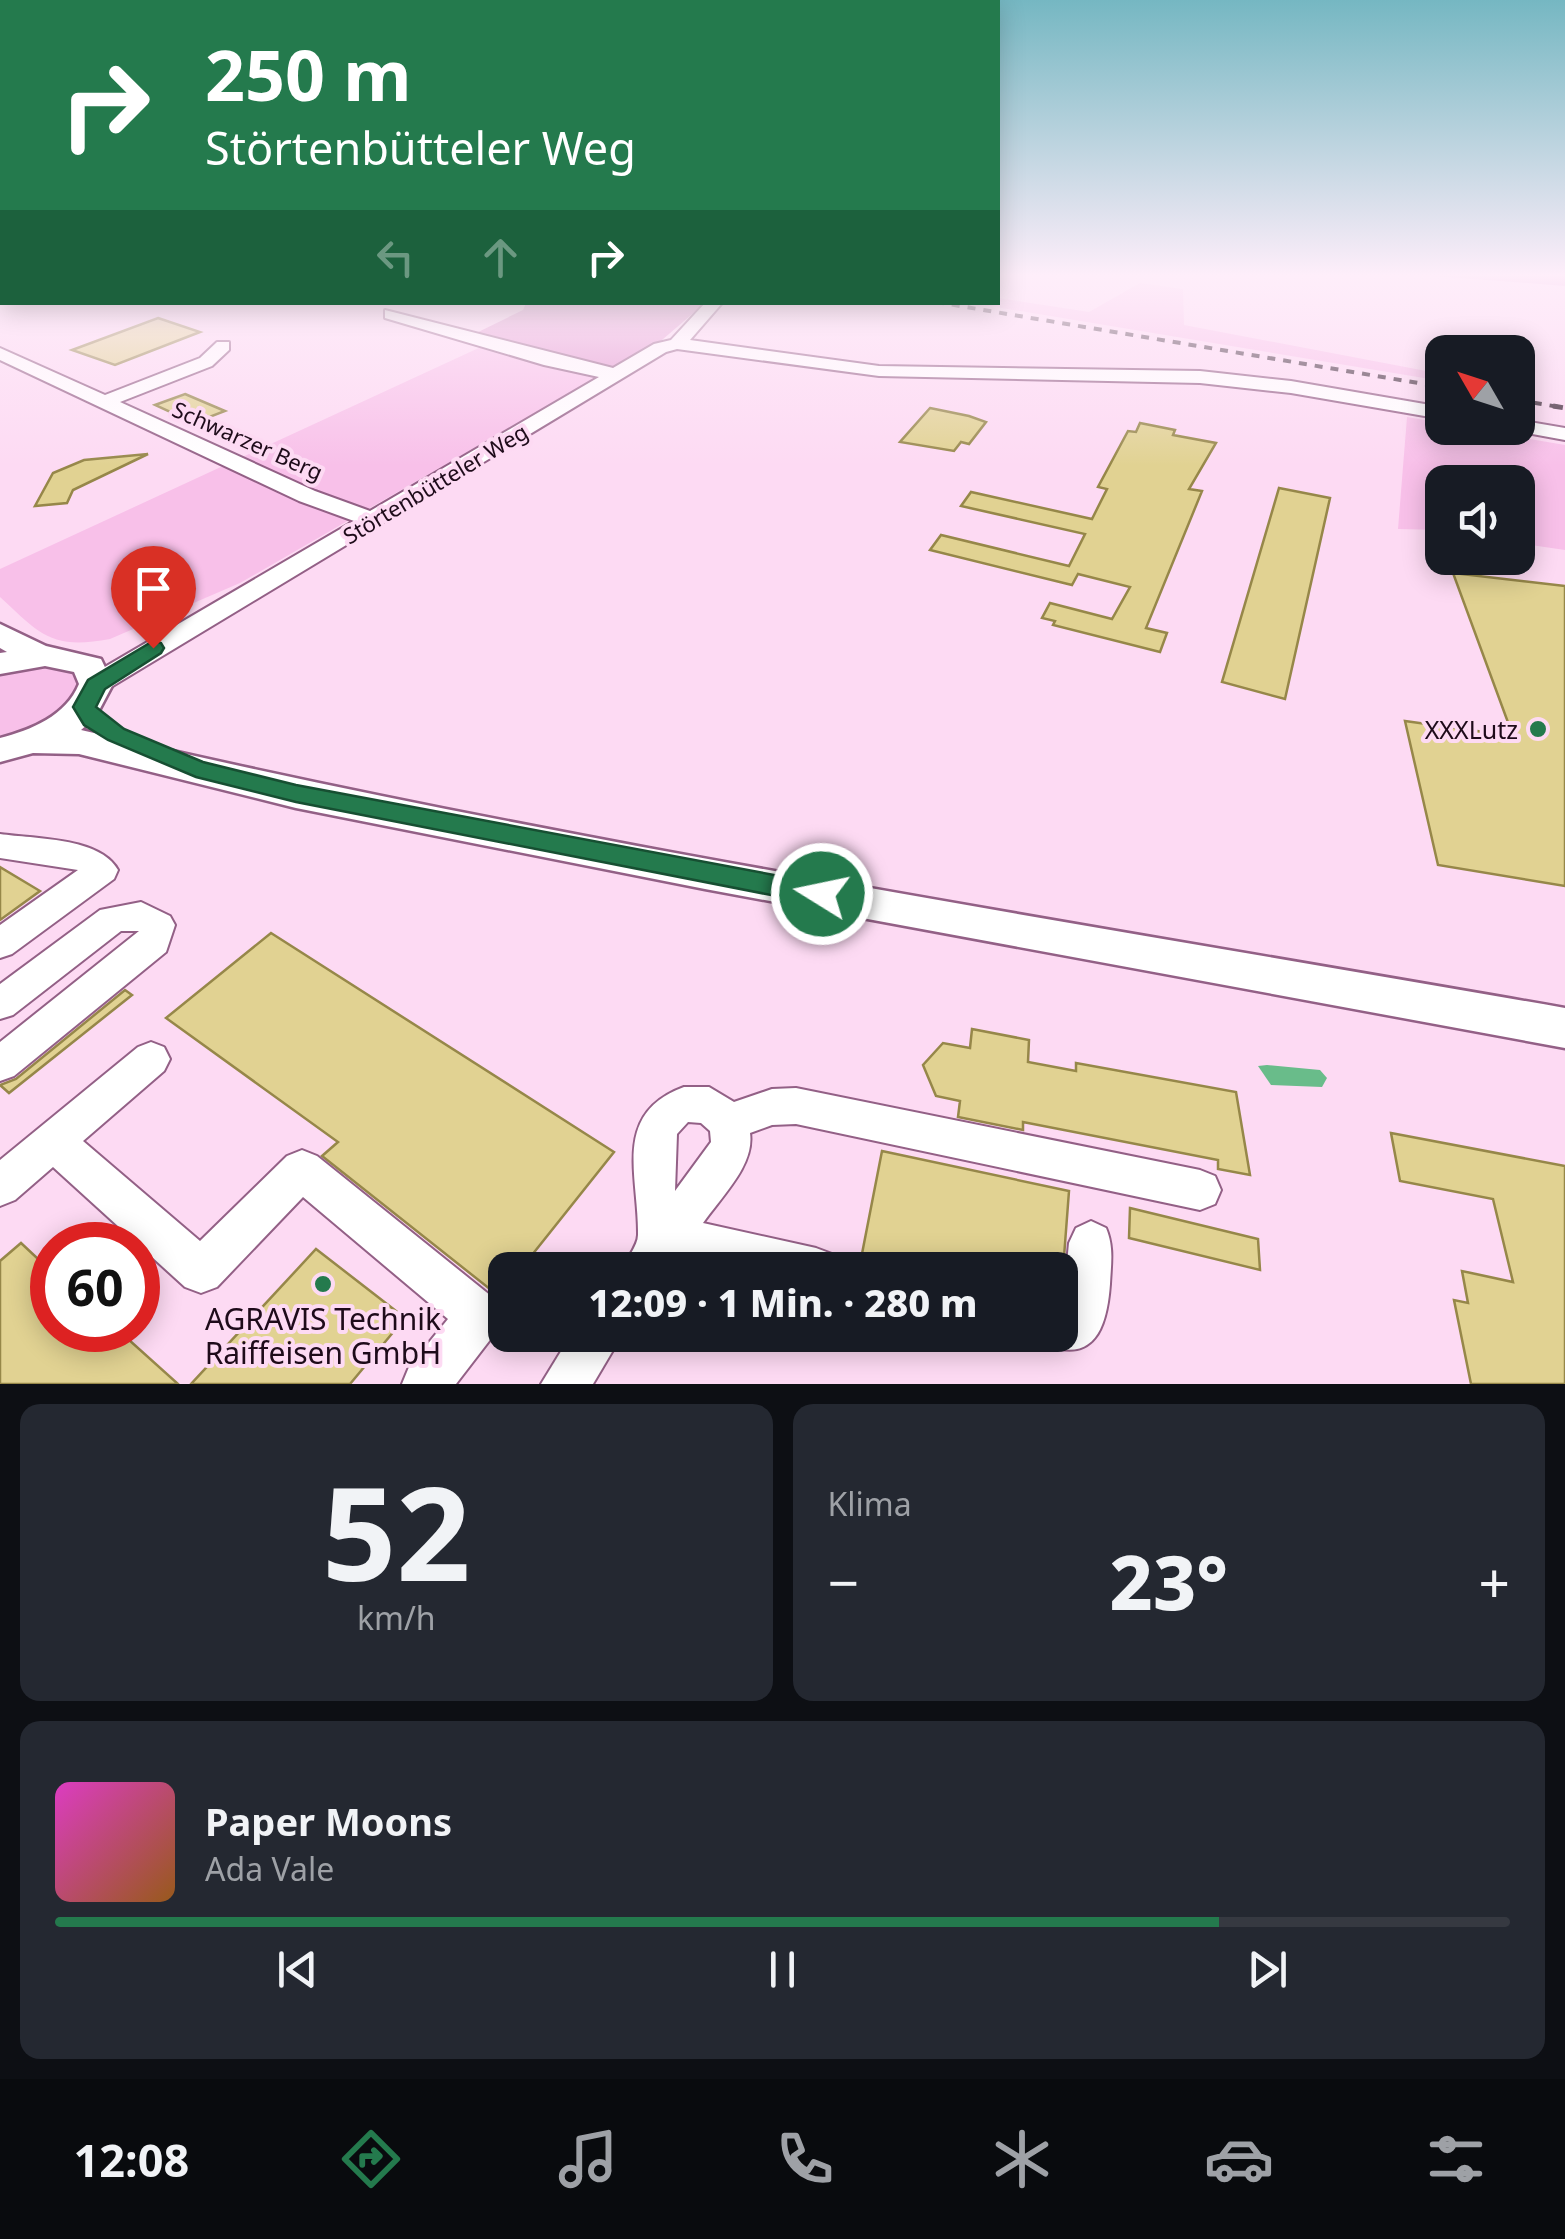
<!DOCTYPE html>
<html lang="de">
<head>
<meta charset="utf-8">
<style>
  :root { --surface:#171b24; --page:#242831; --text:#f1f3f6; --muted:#9ea1a6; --line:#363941; --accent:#247a4d }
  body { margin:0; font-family:"Noto Sans",sans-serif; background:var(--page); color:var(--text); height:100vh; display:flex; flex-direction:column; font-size:38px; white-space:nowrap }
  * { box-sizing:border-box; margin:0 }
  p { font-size:32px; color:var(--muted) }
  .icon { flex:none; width:55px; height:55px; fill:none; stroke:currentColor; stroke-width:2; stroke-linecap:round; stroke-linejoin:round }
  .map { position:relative; height:1384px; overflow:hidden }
  .side { display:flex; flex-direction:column; gap:20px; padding:20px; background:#0d0f14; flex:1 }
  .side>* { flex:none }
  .guide { position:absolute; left:0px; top:0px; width:1000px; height:305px; box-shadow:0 5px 25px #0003; background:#247a4d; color:#fff; overflow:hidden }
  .needle { width:65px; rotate:309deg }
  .fabs { position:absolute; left:1425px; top:335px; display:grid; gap:20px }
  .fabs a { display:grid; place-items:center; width:110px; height:110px; border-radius:20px; background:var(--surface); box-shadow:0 5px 25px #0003; font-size:50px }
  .speed { position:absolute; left:30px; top:1222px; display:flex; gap:20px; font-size:50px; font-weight:700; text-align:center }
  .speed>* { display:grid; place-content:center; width:130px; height:130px; border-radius:50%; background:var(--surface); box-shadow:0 5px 25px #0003; line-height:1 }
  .speed .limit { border:15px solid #d22; background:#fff; color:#111 }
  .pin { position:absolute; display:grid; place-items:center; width:85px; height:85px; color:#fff; margin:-102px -42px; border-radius:50% 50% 50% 0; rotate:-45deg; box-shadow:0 0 10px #0007 }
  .pin .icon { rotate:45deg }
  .me { position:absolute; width:110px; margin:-55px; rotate:280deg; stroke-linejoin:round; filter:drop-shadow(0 0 8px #0008) }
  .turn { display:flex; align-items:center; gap:35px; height:210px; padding:0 40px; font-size:45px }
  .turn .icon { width:130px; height:130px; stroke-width:2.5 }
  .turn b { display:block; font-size:70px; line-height:85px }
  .lanes { display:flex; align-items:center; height:95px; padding:0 40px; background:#0003; justify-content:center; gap:50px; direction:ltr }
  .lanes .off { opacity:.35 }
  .big { font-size:75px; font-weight:800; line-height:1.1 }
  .side .widget { flex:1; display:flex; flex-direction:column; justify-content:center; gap:15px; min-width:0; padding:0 35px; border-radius:20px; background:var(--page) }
  .side .dial { align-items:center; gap:0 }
  .dial b { font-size:130px; line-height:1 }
  .song { display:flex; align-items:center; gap:30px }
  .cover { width:120px; height:120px; border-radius:15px; background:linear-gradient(135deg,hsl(310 70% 55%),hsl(30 70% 35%)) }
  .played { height:10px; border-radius:5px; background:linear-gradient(90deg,var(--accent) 80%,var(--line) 80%) }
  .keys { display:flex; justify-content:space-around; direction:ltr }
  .heat { display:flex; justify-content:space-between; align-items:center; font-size:55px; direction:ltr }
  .side .tiles { flex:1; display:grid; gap:20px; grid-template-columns:1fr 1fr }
  .widget:last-child { grid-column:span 2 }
  .trip { position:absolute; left:488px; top:1252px; width:590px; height:100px; border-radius:20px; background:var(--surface); box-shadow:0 5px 25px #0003; font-weight:800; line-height:100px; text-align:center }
  .tab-bar { display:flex; height:160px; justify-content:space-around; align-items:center; background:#090b0e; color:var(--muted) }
  .tab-bar .icon { width:70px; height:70px }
  .tab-bar .selected { color:var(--accent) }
  .tab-bar b { font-size:45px; color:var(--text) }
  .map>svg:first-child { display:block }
  .green { fill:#f8c0e9 }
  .forest { fill:#e29ad0 }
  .water { fill:#69bc8a }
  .building { fill:#e1d292; stroke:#968749; stroke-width:2.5 }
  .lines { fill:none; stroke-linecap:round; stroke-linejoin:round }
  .minor-casing { stroke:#936086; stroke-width:4 }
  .major-casing { stroke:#936086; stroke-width:5 }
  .minor { fill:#fff; fill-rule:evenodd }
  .major { fill:#fff; fill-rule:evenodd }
  .rail-far1 { stroke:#3d2838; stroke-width:4; stroke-dasharray:8 8; stroke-linecap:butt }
  .rail { stroke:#3d2838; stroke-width:5; stroke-dasharray:10 10; stroke-linecap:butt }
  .route { fill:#247a4d; stroke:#174f32; stroke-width:2.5 }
  .poi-dot { fill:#247a4d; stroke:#fddaf3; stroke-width:4 }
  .labels { text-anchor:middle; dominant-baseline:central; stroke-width:8; stroke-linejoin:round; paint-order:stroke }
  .far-street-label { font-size:22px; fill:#1e0b1a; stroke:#fddaf3 }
  .poi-label { font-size:25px; fill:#1e0b1a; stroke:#fddaf3; text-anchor:end }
  .near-poi-label { font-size:30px; fill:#1e0b1a; stroke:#fddaf3 }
</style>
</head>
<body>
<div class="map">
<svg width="1565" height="1384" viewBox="0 0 1565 1384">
  <rect width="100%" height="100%" fill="#fddaf3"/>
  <!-- green -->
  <g class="green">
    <polygon points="1140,283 1183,289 1184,325 1442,374 1442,381 972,303 998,302 998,298 1089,312"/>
    <path d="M483,346L597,377L240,583L110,639C51,650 40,634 0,597V569Z"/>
    <polygon points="1407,417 1442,423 1442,428 1466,428 1565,445 1565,550 1518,543 1518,482 1442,482 1442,530 1398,529"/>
    <polygon points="65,664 84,681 66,714 0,742 0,670"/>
  </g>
  <!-- forest -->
  <g class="forest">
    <polygon points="1390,273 1565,273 1565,286 1408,274"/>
    <polygon points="526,303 705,303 662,340 615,369 470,336 523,310"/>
  </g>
  <!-- water -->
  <polygon class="water" points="1267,1065 1320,1070 1327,1078 1322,1087 1271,1085 1258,1066"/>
  <!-- building -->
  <g class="building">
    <polygon points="158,318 200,332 115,365 72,350"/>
    <polygon points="185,394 225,411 194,423 155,405"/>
    <polygon points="930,408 969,416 986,422 969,444 961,442 954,451 900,442"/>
    <polygon points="1140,423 1175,430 1173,435 1216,443 1189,489 1202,491 1146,628 1167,633 1160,652 1053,625 1055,621 1042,618 1050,603 1112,619 1130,587 1078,574 1072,585 930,550 941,535 1069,566 1085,534 961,506 971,492 1092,519 1107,489 1098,487 1128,431 1136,432"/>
    <polygon points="148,454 73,490 67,503 35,506 53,473 84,460"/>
    <polygon points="1279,488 1330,498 1285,699 1222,682"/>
    <polygon points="1453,573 1565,586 1565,886 1438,865 1405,721 1513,736"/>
    <polygon points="0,867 40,891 0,920"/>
    <polygon points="271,933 614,1152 520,1270 505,1270 505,1301 322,1156 338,1142 166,1018"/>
    <polygon points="125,990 132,995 9,1093 0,1085 16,1079"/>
    <polygon points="972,1029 1029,1040 1028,1062 1076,1071 1076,1063 1236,1092 1250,1175 1218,1169 1218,1160 1023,1122 1023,1130 958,1117 960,1101 936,1096 923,1065 943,1043 970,1048"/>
    <polygon points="1391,1133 1565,1166 1565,1384 1471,1384 1454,1300 1468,1303 1462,1271 1513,1282 1493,1199 1400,1181"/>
    <polygon points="882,1151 1069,1191 1063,1270 887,1270 860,1264"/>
    <polygon points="1130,1208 1258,1239 1260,1270 1129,1238"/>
    <polygon points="21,1243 52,1272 52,1330 118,1330 178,1384 0,1384 0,1261"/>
    <polygon points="316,1249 405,1318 350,1384 191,1384"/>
  </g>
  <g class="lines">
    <!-- minor casing -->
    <g class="minor-casing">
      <g id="minor">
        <polygon points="706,302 723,302 690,340 879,366 1200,371 1291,381 1442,407 1442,419 1291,393 1200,383 879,376 677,349 666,352 106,690 96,693 82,684 86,678 354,521 299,501 0,360 0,348 105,395 200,358 217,342 229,342 229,350 212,366 120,402 315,491 370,511 599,377 544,365 385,318 385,310 613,368 654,344 671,340"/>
        <polygon points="1518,420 1565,428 1565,440 1511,430 1509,428 1518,428"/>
        <path d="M0,834C34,839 100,837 118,870L114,879L12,954L0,958V925L78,870L0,858Z"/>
        <polygon points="141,902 170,916 175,925 166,952 14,1076 0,1081 0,1042 139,931 121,931 13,1015 0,1019 0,984 100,910"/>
        <polygon points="151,1042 164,1047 170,1059 164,1071 83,1141 200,1241 287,1156 302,1150 317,1156 496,1300 503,1316 496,1332 456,1384 402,1384 409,1367 448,1319 303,1197 217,1287 201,1293 185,1287 53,1167 15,1200 0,1206 0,1160 138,1047"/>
        <path d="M684,1087H709L734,1102L772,1089L796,1088L1200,1170L1215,1176L1221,1190L1215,1204L1200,1210L796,1124L772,1125L750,1133C755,1165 721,1197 703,1223L816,1248L832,1254L838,1270H722L678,1260L670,1270H622C626,1259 638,1246 638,1235C639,1176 611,1114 684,1087ZM688,1122L701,1123L710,1131L711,1142L675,1191L677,1134Z"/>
        <path d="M1091,1221L1106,1228C1114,1247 1111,1263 1110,1284C1107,1326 1095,1365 1044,1344L1040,1335H1060V1305L1063,1304L1069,1243L1076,1228Z"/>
        <polygon points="571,1335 622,1335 593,1384 541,1384"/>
      </g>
    </g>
    <!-- major casing -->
    <g class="major-casing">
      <path id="major" d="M0,624L46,646L101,659L113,684L95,718L81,730C571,845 1070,921 1565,1008V1048L705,889L296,808L79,754L33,753L0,762V738C31,730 66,716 79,684L74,672L45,666L0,674V653L7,652L0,648Z"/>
    </g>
    <!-- minor -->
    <use href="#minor" class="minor"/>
    <!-- major -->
    <use href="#major" class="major"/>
    <!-- rail-far1 -->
    <g class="rail-far1">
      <polyline points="936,302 1442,387"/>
      <polyline points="1518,400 1565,408"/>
    </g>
    <!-- rail -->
    <polyline class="rail" points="1553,406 1565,408"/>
  </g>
  <!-- sky -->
  <linearGradient id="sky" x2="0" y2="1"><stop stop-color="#75b7c2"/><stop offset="0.59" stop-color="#feeefa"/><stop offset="1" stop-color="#feeefa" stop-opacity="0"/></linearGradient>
  <rect width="1565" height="466" fill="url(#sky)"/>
  <!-- route -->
  <polygon class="route" points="153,641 161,643 164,648 161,653 105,689 96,707 124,729 203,762 296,785 822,884 832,887 836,894 832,902 822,905 296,802 196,777 108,740 84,725 73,707 88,680"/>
  <!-- markers -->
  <g class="poi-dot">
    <circle cx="1538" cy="729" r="10"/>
    <circle cx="323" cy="1284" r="10"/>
  </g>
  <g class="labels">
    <!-- far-street labels -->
    <g class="far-street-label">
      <text transform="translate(248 440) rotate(24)">Schwarzer Berg</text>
      <text transform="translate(435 483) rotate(-31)">Störtenbütteler Weg</text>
    </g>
    <!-- poi labels -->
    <g class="poi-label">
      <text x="1518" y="729">XXXLutz</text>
    </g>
    <!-- near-poi labels -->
    <g class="near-poi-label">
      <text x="323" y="1318">AGRAVIS Technik<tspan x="323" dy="34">Raiffeisen GmbH</tspan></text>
    </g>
  </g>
</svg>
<div class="fabs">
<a><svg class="needle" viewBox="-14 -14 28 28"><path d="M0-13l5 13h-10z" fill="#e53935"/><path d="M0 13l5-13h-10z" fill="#9ea1a6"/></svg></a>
<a><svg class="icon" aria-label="sound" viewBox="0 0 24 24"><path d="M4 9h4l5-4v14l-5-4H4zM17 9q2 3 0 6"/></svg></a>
</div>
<div class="speed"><div class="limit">60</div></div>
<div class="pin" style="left:153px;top:648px;background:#d93025"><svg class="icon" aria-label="arrive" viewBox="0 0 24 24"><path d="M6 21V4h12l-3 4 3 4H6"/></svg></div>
<svg class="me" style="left:822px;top:894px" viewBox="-20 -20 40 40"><circle r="17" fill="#247a4d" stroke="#fff" stroke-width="3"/><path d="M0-11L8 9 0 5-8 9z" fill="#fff"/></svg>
<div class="trip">12:09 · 1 Min. · 280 m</div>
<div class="guide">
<div class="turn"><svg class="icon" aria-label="right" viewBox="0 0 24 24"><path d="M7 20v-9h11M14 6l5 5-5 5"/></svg><div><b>250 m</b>Störtenbütteler Weg</div></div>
<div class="lanes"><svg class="icon off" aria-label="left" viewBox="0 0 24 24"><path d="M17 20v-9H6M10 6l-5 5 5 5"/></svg><svg class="icon off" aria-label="ahead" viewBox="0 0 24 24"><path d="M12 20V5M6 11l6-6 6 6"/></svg><svg class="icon" aria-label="right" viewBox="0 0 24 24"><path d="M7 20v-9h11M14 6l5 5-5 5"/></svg></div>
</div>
</div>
<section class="side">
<div class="tiles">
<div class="widget dial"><b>52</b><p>km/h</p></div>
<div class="widget"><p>Klima</p>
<div class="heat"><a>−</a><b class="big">23°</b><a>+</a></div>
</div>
<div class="widget">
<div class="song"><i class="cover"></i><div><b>Paper Moons</b><p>Ada Vale</p></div></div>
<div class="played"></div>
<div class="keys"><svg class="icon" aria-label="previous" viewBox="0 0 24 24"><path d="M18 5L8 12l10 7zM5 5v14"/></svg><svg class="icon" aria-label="pause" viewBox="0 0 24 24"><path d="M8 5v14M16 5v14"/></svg><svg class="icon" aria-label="next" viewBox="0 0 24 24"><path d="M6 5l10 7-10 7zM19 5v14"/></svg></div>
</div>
</div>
</section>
<nav class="tab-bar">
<b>12:08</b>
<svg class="icon selected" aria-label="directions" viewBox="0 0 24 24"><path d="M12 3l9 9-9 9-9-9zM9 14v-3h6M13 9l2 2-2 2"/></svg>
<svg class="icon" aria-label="music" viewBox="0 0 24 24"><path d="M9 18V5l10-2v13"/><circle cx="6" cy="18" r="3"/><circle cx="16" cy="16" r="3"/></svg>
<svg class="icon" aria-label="phone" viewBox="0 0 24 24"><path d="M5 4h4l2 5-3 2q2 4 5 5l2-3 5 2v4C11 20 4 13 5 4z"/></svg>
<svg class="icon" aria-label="climate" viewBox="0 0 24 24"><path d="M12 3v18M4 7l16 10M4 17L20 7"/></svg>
<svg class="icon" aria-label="car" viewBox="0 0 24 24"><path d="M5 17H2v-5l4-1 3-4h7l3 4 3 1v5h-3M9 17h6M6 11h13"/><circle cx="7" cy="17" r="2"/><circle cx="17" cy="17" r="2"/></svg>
<svg class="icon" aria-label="filters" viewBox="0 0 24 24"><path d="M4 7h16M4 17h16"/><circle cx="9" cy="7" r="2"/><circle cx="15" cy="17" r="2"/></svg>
</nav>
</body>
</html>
